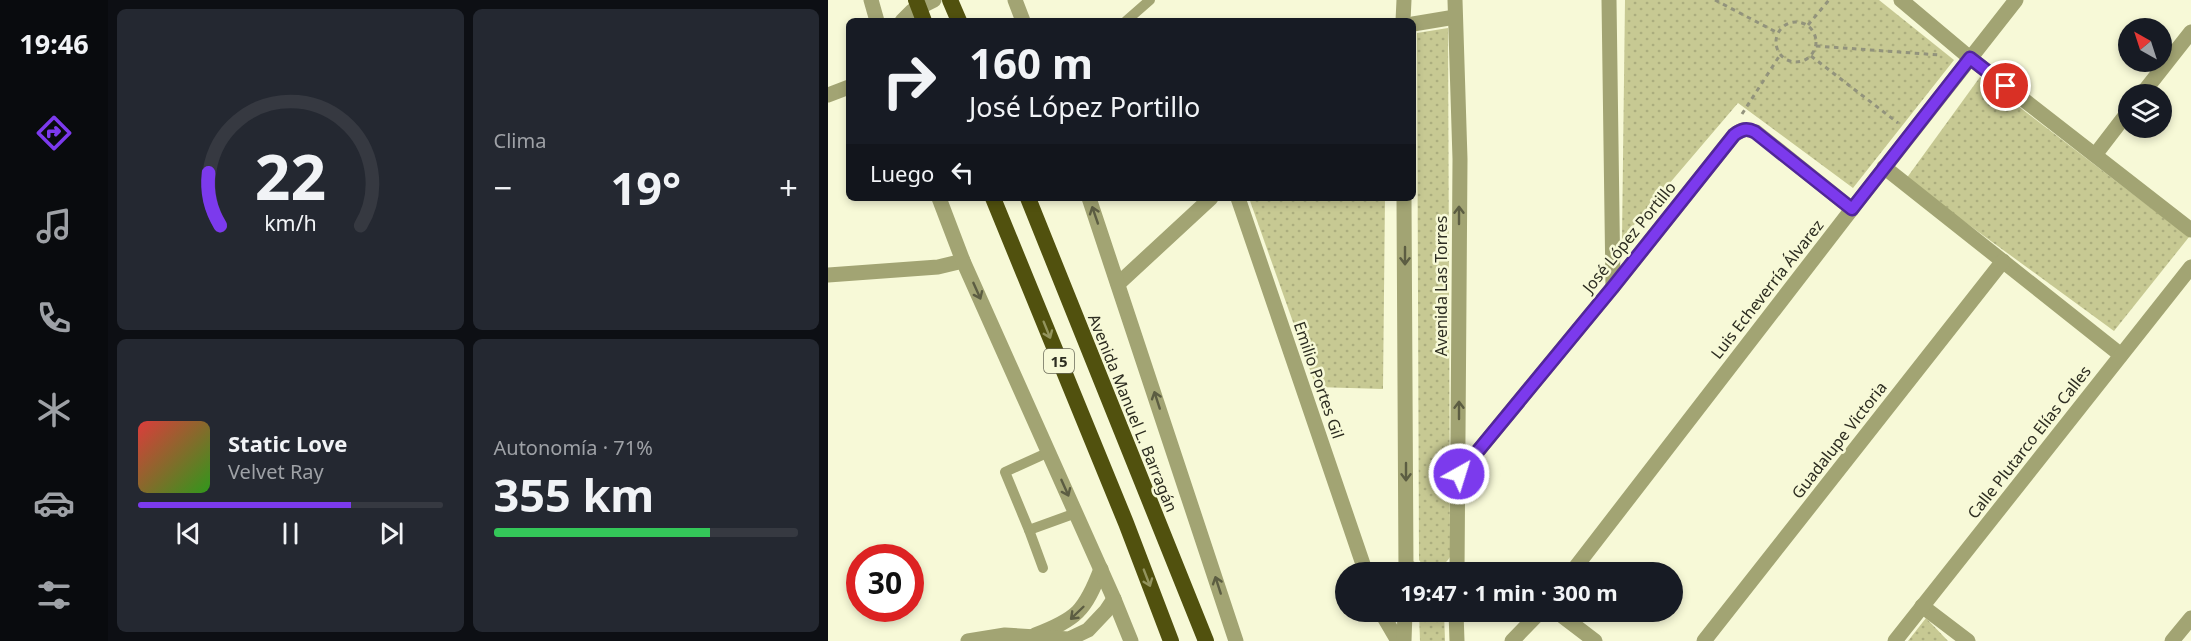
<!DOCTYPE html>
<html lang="es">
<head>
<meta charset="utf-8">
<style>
  :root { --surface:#171b24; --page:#242831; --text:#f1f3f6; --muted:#9ea1a6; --line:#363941; --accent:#7c3aed }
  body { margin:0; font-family:"Noto Sans",sans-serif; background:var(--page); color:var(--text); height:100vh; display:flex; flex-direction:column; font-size:22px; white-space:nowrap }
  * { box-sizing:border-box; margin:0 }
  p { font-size:20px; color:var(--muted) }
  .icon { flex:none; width:33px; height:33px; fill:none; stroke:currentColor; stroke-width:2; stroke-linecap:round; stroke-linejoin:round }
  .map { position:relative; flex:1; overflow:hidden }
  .side { display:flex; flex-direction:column; gap:9px; padding:9px; background:#0d0f14; width:720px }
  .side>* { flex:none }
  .hud { position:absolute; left:18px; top:18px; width:570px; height:183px; border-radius:9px; box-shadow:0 3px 9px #0003; background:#171b24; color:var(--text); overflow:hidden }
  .needle { width:39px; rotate:321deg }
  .fabs { position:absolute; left:1290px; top:18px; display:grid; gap:12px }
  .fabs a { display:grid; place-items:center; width:54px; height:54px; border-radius:50%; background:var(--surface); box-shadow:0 3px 9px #0003; font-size:30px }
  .speed { position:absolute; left:18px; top:544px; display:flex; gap:12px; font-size:30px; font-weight:700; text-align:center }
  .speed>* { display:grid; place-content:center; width:78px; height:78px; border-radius:50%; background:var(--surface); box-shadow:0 3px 9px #0003; line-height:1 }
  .speed .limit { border:9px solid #d22; background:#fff; color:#111 }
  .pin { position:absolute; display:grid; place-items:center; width:51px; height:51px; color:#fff; margin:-26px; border:3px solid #fff; border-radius:50%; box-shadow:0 2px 6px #0007 }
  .me { position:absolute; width:66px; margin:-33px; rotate:39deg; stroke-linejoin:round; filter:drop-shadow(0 0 4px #0008) }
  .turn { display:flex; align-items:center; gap:21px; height:126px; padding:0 24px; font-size:27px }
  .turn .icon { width:78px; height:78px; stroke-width:2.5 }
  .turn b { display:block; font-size:42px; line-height:51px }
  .then { display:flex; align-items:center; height:57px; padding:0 24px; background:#0003; gap:12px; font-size:22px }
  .big { font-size:45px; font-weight:700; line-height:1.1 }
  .side .widget { flex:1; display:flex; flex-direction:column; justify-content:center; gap:9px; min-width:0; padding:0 21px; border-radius:9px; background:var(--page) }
  .side .dial { align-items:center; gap:0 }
  .dial svg { height:156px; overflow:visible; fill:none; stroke:var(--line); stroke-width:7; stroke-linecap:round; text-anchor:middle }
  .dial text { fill:var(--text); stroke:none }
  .song { display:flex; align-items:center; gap:18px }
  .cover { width:72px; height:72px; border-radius:9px; background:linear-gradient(135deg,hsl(0 70% 55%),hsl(110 70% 35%)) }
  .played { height:6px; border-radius:3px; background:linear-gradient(90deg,var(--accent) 70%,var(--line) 70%) }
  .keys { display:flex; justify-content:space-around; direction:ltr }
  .heat { display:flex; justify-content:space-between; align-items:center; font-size:33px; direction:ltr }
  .charge { height:9px; border-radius:4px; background:linear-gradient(90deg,#34c759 71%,var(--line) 0) }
  .side .tiles { flex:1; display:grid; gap:9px; grid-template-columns:repeat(2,1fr) }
  .trip { position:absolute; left:507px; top:562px; width:348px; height:60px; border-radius:30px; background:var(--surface); box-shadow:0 3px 9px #0003; font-weight:700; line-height:60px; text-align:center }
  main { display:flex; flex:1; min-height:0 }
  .menu { display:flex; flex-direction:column; width:108px; justify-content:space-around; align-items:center; background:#090b0e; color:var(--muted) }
  .menu .icon { width:42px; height:42px }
  .menu .selected { color:var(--accent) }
  .menu b { font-size:27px; color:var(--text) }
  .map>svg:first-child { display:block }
  .park { fill:url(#park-dots) }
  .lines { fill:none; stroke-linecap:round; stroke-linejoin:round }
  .path { stroke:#92937c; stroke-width:3; stroke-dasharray:4.5 4.5; stroke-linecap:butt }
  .service { stroke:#a2a473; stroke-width:10 }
  .minor { stroke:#a2a473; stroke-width:15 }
  .tertiary { stroke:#a2a473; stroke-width:15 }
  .trunk { stroke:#51510e; stroke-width:16 }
  .oneway { stroke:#5c5d42 }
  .oneway2 { stroke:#93945e }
  .route-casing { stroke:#51269a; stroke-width:15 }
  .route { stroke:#7c3aed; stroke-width:10 }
  .labels { text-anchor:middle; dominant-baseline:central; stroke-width:5; stroke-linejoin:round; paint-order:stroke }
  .shield { fill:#f7f9d7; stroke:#6a6a58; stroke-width:1.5 }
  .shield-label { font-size:15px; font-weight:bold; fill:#2d2d21 }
  .street-label { font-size:16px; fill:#2d2d21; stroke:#f7f9d7 }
</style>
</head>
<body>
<main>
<nav class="menu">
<b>19:46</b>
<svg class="icon selected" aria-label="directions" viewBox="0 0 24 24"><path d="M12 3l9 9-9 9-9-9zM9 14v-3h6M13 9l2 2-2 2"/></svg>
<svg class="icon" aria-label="music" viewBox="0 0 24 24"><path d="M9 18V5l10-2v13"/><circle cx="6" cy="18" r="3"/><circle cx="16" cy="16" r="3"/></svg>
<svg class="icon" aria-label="phone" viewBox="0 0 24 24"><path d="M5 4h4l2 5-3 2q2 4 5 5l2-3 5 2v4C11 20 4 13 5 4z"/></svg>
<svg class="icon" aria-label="climate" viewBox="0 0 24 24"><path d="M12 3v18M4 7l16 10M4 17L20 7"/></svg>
<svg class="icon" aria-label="car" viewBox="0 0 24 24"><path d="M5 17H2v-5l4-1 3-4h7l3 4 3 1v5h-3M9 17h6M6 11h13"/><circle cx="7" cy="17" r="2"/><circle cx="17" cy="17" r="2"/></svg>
<svg class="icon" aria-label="filters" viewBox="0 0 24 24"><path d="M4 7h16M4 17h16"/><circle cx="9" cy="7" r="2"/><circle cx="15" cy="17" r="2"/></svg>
</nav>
<section class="side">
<div class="tiles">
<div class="widget dial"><svg viewBox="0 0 100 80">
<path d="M14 69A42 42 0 1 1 86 69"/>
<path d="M14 69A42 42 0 0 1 8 42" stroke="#7c3aed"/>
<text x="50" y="56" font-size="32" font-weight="700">22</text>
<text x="50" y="72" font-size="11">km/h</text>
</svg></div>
<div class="widget"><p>Clima</p>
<div class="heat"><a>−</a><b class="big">19°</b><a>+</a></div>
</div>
<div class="widget">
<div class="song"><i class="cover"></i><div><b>Static Love</b><p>Velvet Ray</p></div></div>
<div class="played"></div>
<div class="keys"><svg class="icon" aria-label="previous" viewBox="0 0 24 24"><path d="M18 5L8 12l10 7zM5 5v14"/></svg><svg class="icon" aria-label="pause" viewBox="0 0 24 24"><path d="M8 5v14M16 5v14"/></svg><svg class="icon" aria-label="next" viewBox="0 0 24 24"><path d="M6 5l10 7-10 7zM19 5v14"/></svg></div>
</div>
<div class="widget"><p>Autonomía · 71%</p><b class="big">355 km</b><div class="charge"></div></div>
</div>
</section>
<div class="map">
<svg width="1363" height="641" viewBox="0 0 1363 641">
  <defs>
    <pattern id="park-dots" width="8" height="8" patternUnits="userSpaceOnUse" patternTransform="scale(1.5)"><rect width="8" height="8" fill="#c7c993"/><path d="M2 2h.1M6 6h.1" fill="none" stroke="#abad7e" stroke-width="1.8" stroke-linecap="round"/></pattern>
  </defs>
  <rect width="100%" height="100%" fill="#f7f9d7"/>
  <!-- park -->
  <g class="park">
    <polygon points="797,0 1051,0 1126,60 1025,188 910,103 794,239"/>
    <path d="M620,28L622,557C614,570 600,573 591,560L589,33Z"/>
    <polygon points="1152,77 1361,237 1286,331 1078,179"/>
    <polygon points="421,198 557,198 555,389 488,387"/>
    <polygon points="591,612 616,612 617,641 592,641"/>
    <polygon points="1098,618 1120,641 1080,641"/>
  </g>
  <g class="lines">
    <!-- path -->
    <g class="path">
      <polyline points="887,0 950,33"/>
      <circle cx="968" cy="42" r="20"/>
      <polyline points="980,25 1001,0"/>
      <polyline points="988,46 1112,55"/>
      <polyline points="983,56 1070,123"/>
      <polyline points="914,114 952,55"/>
    </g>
    <!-- service -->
    <g class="service">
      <polyline points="298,21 322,0"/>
      <polyline points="221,452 177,472 201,530 248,513"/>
      <polyline points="201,530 215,568"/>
    </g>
    <!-- minor -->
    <g class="minor">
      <polyline points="781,0 785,287"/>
      <polyline points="1073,0 1142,58 1363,230"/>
      <polyline points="585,24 627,17"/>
      <polyline points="1314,94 1363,32"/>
      <polyline points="1267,155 1300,112"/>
      <polyline points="1056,167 1293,355"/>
      <polyline points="410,198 538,573"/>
      <polyline points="0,275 110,267 135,261"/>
      <polyline points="290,284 383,198"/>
      <path d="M631,474L785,287L906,135C914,129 918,128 928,132L1024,209"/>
      <polyline points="743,573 1024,209 1188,0"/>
      <polyline points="1094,606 1140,641"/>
      <polyline points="553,612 570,641"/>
      <polyline points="729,612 767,641"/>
      <path d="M207,635C249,619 257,611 273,569"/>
      <polyline points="140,641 177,635 241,639 260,630 278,611 286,599"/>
      <polyline points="684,641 712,612"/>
      <polyline points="876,641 1175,261"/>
      <polyline points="1067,641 1363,267"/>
      <polyline points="1344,641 1363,618"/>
    </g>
    <!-- tertiary -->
    <g class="tertiary">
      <polyline points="43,0 49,21"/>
      <polyline points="187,0 195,21"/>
      <polyline points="627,0 632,159 629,573"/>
      <polyline points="74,21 84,11 106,0"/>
      <polyline points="575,21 576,0"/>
      <polyline points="0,95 21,87"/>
      <polyline points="111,198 135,261 286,599 303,641"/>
      <polyline points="261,198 408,641"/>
      <polyline points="576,198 578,573"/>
      <polyline points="579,567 594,573"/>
      <polyline points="628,612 629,641"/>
      <polyline points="576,641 577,612"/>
    </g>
    <!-- trunk -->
    <g class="trunk">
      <polyline points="88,0 96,21"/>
      <polyline points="122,0 131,21"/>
      <polyline points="165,198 298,523 343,641"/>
      <polyline points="200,198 378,641"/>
    </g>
  </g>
  <!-- one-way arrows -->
  <defs><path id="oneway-shaft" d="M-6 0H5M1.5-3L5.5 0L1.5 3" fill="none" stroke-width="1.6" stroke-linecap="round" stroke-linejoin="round" transform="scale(1.5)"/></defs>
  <g class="oneway">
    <use href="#oneway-shaft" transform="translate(267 215) rotate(-109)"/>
    <use href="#oneway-shaft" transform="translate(631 215) rotate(-90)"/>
    <use href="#oneway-shaft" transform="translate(577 256) rotate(90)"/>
    <use href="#oneway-shaft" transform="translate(149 291) rotate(66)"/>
    <use href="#oneway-shaft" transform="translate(329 400) rotate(-108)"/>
    <use href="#oneway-shaft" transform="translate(631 410) rotate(-90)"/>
    <use href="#oneway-shaft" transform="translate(578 472) rotate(90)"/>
    <use href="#oneway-shaft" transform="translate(237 488) rotate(66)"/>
    <use href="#oneway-shaft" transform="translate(390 585) rotate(-108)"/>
    <use href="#oneway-shaft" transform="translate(249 613) rotate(136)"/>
  </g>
  <g class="oneway2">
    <use href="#oneway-shaft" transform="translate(219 330) rotate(68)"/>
    <use href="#oneway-shaft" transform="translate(319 578) rotate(69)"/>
  </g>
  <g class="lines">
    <!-- route casing -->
    <g class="route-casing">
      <path id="route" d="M631,474L785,287L906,135C914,129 919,128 927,132L1024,209L1142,58L1178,86"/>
    </g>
    <!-- route -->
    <use href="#route" class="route"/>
  </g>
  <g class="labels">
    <!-- shield labels -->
    <rect class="shield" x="216" y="349" width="30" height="24" rx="4.5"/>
    <g class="shield-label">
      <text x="231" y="361">15</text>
    </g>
    <!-- street labels -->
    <g class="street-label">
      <text transform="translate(801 237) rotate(-51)">José López Portillo</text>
      <text transform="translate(613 286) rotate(-90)">Avenida Las Torres</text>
      <text transform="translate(939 289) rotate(-52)">Luis Echeverría Álvarez</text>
      <text transform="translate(491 380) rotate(71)">Emilio Portes Gil</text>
      <text transform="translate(305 413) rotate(68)">Avenida Manuel L. Barragán</text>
      <text transform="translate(1011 440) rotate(-52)">Guadalupe Victoria</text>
      <text transform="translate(1201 442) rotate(-52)">Calle Plutarco Elías Calles</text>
    </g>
  </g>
</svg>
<div class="fabs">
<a><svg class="needle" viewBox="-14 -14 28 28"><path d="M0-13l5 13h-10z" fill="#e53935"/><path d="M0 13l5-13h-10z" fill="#9ea1a6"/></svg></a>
<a><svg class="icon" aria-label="layers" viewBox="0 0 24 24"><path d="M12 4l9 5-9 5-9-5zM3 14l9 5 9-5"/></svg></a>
</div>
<div class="speed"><div class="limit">30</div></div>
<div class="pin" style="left:1178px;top:86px;background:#d93025"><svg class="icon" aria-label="arrive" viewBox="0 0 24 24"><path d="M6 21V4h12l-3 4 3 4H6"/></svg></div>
<svg class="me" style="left:631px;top:474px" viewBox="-20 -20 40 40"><circle r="17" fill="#7c3aed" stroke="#fff" stroke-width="3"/><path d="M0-11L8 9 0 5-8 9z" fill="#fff"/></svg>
<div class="trip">19:47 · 1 min · 300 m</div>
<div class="hud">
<div class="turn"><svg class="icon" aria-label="right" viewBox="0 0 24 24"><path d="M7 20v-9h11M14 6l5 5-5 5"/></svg><div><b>160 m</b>José López Portillo</div></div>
<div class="then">Luego<svg class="icon" aria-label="left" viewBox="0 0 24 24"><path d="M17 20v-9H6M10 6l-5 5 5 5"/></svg></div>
</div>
</div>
</main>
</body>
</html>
